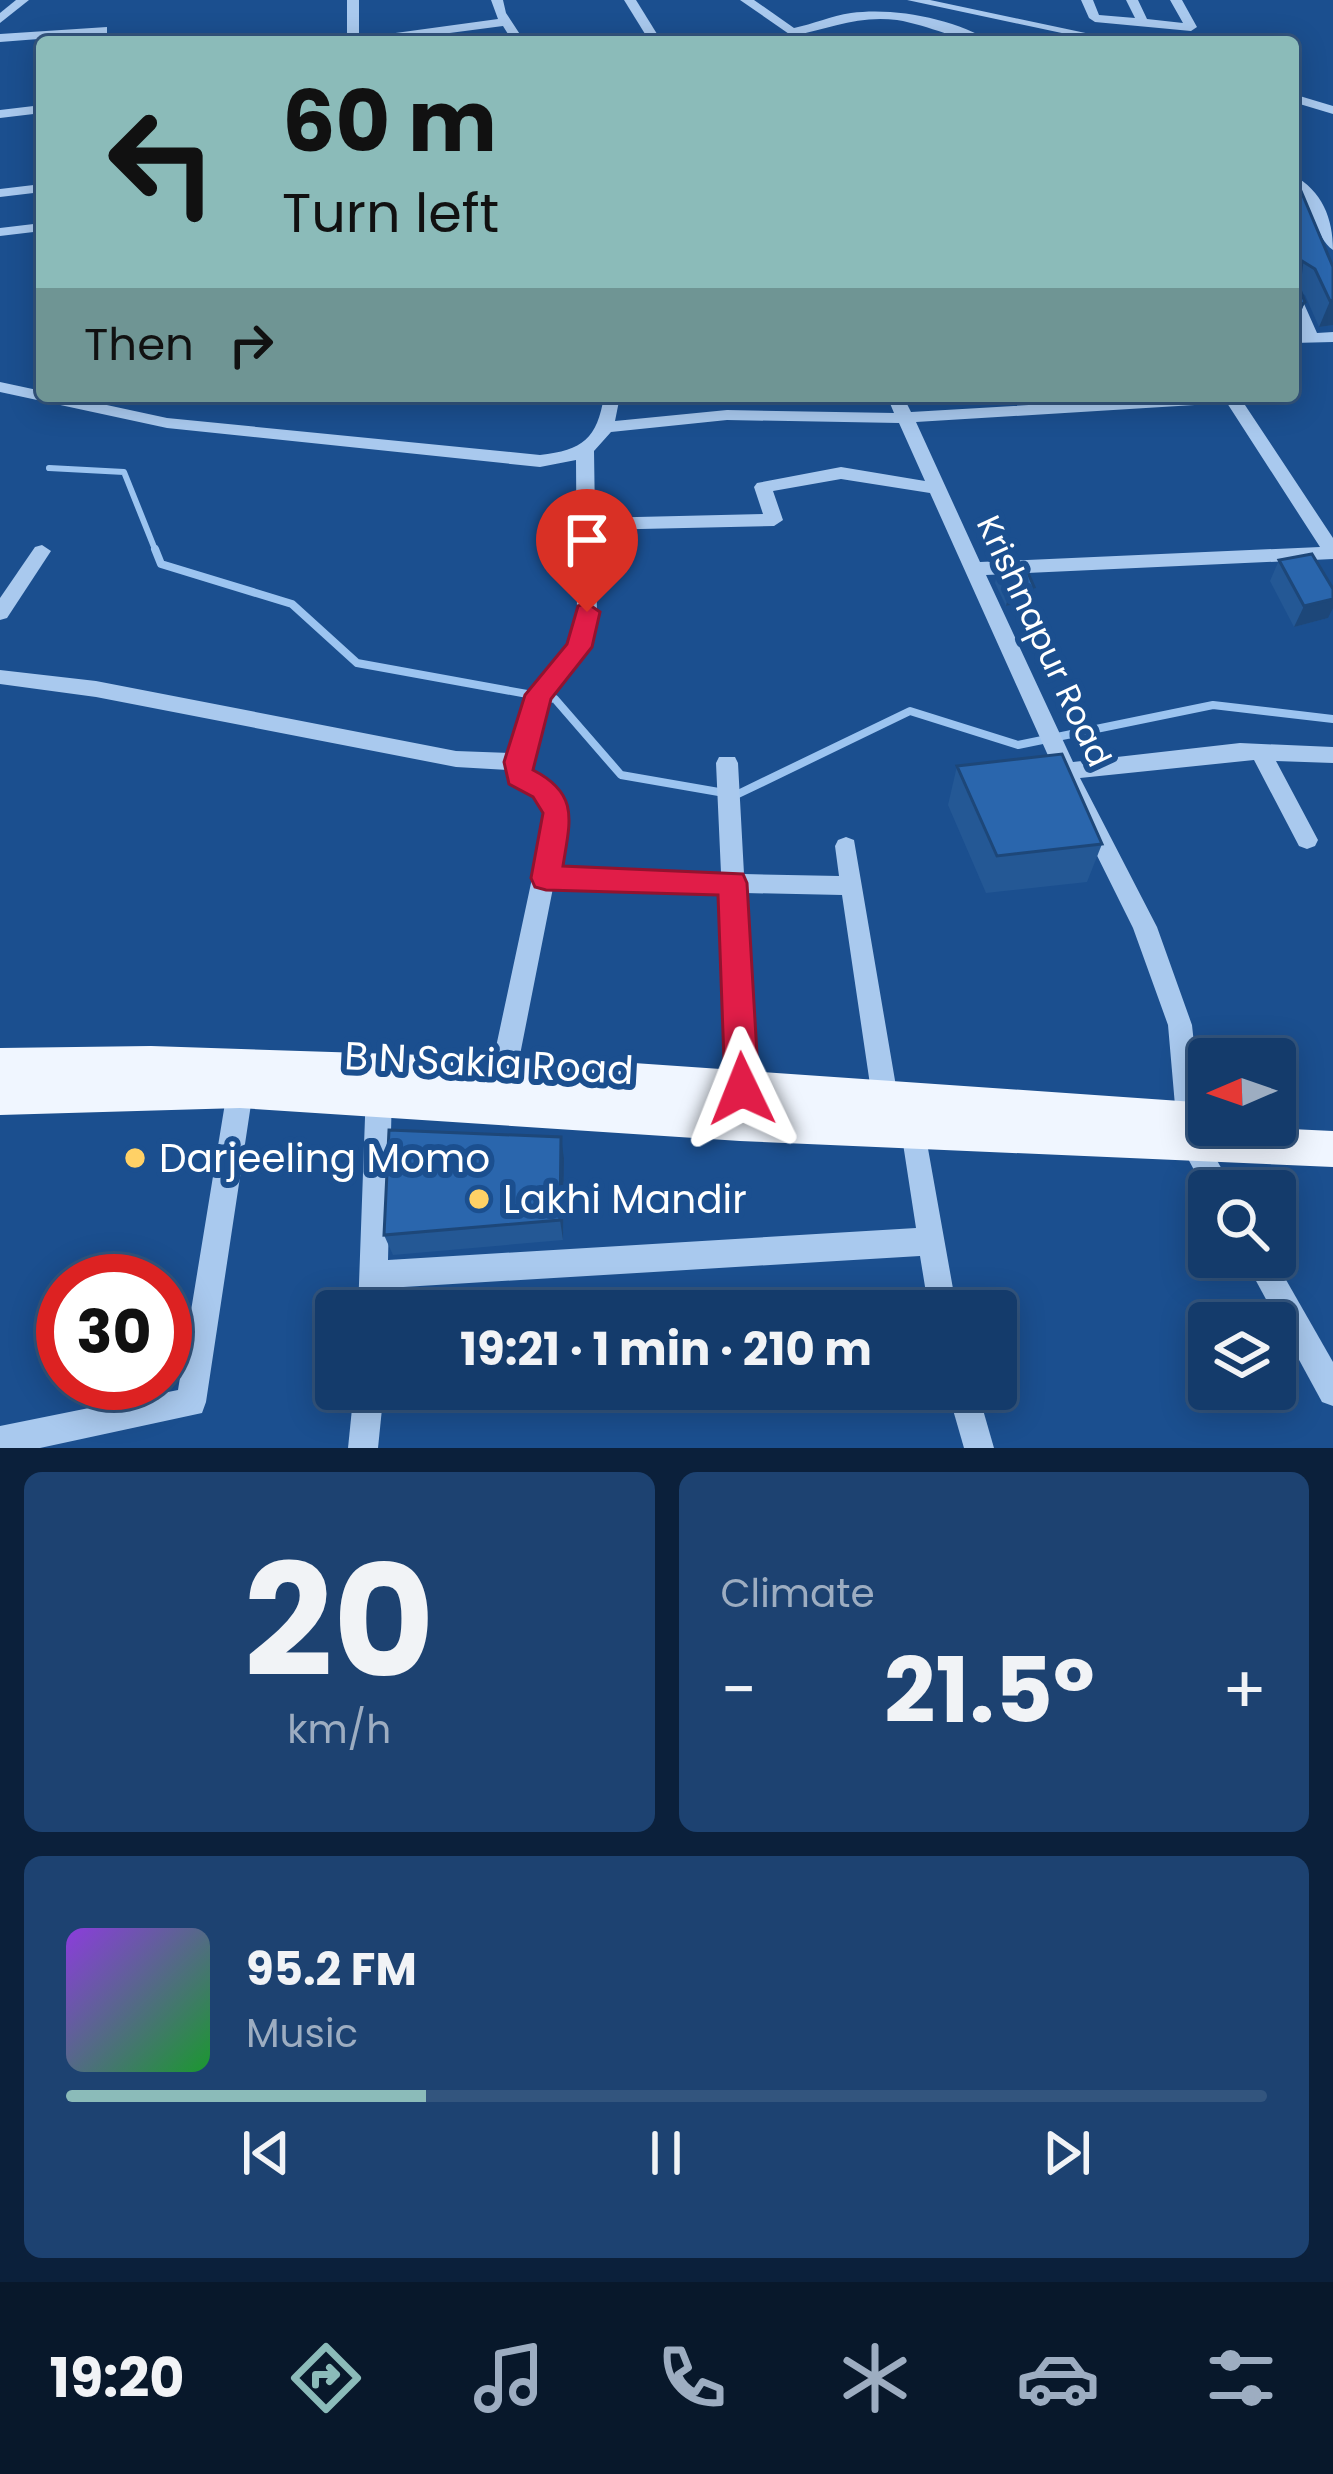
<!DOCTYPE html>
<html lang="en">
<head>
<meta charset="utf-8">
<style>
  :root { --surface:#143b6b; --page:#1d4271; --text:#f1f3f6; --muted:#9dadc1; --line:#33557e; --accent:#8bbbb9 }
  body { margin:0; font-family:Poppins,sans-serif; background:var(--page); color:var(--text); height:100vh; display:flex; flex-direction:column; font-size:45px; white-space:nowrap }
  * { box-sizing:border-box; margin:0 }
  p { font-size:39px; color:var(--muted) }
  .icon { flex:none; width:66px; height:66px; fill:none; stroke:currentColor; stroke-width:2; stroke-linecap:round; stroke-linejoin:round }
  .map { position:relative; height:1448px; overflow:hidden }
  .sheet { display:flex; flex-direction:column; gap:24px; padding:24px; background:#0b203b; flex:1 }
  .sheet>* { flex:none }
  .top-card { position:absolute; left:36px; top:36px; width:1263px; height:366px; border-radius:12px; box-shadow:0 6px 30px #0003,0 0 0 3px var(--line); background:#8bbbb9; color:#111; overflow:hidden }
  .needle { width:78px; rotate:268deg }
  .buttons { position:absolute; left:1188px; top:1038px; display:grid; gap:24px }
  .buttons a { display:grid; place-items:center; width:108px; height:108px; border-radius:12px; background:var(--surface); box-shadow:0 6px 30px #0003,0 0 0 3px var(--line); font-size:60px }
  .speed { position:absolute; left:36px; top:1254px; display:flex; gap:24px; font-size:60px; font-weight:700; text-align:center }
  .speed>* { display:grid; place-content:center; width:156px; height:156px; border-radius:50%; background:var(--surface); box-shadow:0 6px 30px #0003,0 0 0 3px var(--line); line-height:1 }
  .speed .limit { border:18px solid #d22; background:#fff; color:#111 }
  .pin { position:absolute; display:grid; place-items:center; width:102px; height:102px; color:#fff; margin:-123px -51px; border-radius:50% 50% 50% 0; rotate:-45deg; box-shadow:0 0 12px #0007 }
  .pin .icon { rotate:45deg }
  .me { position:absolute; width:132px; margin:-66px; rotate:358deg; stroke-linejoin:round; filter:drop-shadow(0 0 9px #0008) }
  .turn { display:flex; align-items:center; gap:42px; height:252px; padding:0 48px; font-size:54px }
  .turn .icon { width:156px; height:156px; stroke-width:2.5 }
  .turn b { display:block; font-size:84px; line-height:102px }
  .then { display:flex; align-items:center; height:114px; padding:0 48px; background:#0003; gap:24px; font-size:45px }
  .big { font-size:90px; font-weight:700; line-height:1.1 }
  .sheet .card { flex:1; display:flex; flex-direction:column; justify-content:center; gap:18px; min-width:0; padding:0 42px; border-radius:18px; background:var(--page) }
  .sheet .dial { align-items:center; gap:0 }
  .dial b { font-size:156px; line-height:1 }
  .song { display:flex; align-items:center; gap:36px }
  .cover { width:144px; height:144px; border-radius:18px; background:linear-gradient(135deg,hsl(270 70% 55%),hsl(130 70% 35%)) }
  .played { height:12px; border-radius:6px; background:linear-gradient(90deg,var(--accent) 30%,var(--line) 30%) }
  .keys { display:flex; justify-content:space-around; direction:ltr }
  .heat { display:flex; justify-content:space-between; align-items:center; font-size:66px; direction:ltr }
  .sheet .tiles { flex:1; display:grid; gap:24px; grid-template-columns:1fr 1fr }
  .card:last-child { grid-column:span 2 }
  .trip { position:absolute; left:315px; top:1290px; width:702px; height:120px; border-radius:12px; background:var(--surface); box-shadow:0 6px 30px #0003,0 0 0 3px var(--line); font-weight:700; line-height:120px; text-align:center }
  .menu { display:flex; height:192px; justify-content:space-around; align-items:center; background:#08182b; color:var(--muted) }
  .menu .icon { width:84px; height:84px }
  .menu .active { color:var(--accent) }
  .menu b { font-size:54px; color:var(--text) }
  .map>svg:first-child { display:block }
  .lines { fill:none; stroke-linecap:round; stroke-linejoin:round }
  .stream-far1 { stroke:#9cc4f0; stroke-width:6 }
  .stream { stroke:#9cc4f0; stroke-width:8 }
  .minor { fill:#a9c9ee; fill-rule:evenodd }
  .major { fill:#f0f6ff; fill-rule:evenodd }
  .wall { fill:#245895 }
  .shaded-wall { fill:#1d4779 }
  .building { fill:#2a66ad; stroke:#1d4779; stroke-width:3 }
  .route { fill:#e11d48; stroke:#92132f; stroke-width:3 }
  .poi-dot { fill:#ffd166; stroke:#1b4f8f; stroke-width:4.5 }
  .labels { text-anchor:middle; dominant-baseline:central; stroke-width:12; stroke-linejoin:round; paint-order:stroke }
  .street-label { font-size:33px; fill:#fff; stroke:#1b4f8f }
  .near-street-label { font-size:39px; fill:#fff; stroke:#1b4f8f }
  .near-poi-label { font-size:39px; fill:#fff; stroke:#1b4f8f; text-anchor:start }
</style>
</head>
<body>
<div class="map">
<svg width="1333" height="1448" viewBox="0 0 1333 1448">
  <rect width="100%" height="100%" fill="#1b4f8f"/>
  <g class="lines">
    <!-- stream-far1 -->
    <polyline class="stream-far1" points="49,468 124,472 156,552"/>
    <!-- stream -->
    <polyline class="stream" points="155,549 161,564 292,604 357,663 555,699 621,775 736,795 910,711 1018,745 1213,705 1333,719"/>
    <!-- minor -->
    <g class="minor">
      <polygon points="16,0 29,0 0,23 0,13"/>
      <polygon points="347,0 359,0 359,38 498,19 491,0 503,0 506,13 525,42 513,42 503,26 381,42 347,42"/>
      <polygon points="624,0 636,0 662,42 650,42"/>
      <path d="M740,0H754L794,28C813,24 831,16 851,13C895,7 955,19 992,42C960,42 929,25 897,20C858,15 829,29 792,36Z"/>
      <polygon points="907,0 930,0 1128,42 1104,42"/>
      <polygon points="1081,0 1093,0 1099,15 1135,18 1126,0 1138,0 1147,19 1183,23 1170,0 1182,0 1197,27 1191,31 1095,22 1089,18"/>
      <polygon points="107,27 107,33 103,34 0,42 0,34"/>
      <polygon points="159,35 163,36 163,42 117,42 123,38"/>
      <polygon points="1293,94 1333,106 1333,114 1293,102"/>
      <polygon points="42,105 42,113 0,118 0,110"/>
      <path d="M1293,175C1322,191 1333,218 1333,250C1315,237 1315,208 1293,187Z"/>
      <polygon points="42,184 42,192 0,197 0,189"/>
      <polygon points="42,223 42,231 0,236 0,228"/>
      <polygon points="1293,292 1301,297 1317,333 1333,332 1333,342 1293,343 1293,333 1301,333 1293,314"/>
      <path d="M0,382L42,391V396H65L167,418L540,455C583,450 597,439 604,396H620L615,421L727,410L894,413L887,396H903L911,412L1182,396H1239L1333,538V559L986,575L1073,762L1240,743L1333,747V763L1276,761L1318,840L1315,846L1307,849L1299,846L1254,760L1080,778L1157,927L1192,1025L1204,1137L1234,1191H1209V1198L1178,1140L1168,1025L1133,928L1055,771L930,493L841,479L773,491L783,520L774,526L595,530L597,612L589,647L548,699L529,762V772L551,783L568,813L557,869L721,873L716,763L719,757H735L738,763L744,874L839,876L835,846L838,840L846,837L854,840L898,1098L894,1107L885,1110L876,1107L872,1098L842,895L745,893L755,1089L751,1097L742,1101L733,1097L729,1089L721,892L553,888L516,1075L512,1083L503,1087L494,1083L490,1075L546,813L535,795L511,782L508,770L456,767L96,697L0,684V670L96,681L456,751L510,753L529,695L570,645L577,612L576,460L540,467L167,428L0,392ZM1227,403L1320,547L980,562L916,422ZM727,420L899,423L925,481L841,467L757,483L754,487L763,514L595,518L594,451L611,432Z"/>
      <polygon points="42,545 51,551 7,618 0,620 0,598 35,547"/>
      <polygon points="379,1078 388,1082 392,1090 388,1260 916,1228 900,1124 904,1115 913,1112 922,1115 957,1311 929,1311 920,1256 387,1288 386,1311 358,1311 366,1090 370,1082"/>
      <polygon points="240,1079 249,1083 253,1091 206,1402 202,1413 40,1448 0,1448 0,1426 178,1390 227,1091 231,1083"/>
      <polygon points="1243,1257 1273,1257 1333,1362 1333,1406 1322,1402"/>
      <polygon points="354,1389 384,1389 378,1448 348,1448"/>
      <polygon points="947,1389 977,1389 994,1448 964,1448"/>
    </g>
    <!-- major -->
    <polygon class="major" points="151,1046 605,1061 1209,1103 1209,1125 1333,1131 1333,1167 740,1141 240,1108 0,1115 0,1048"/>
  </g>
  <!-- wall -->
  <g class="wall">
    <polygon points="1293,172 1333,267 1333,325 1319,327 1305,295 1301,293 1305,302 1293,330"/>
    <polygon points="1279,560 1328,618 1294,627 1270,581"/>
    <polygon points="998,569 1031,600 1006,606 995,583"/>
    <polygon points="957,766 1102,844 1087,882 986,893 948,805"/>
    <polygon points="564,1159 563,1240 393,1255 384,1235"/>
  </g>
  <!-- shaded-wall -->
  <g class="shaded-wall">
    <polygon points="1333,300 1333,325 1319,327 1330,301"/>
    <polygon points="1305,302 1294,328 1293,330 1293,308"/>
    <polygon points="1034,587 1031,600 1006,606 1009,592"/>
    <polygon points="1333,599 1333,608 1328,618 1294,627 1304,606"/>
    <polygon points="561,1137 564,1159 563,1240 560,1220"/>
  </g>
  <!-- building -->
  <g class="building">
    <polygon points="1293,172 1333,267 1333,300 1330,301 1315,269 1302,261 1299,287 1305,302 1299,307 1293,308"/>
    <polygon points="1312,554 1333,589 1333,599 1304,606 1279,560"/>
    <polygon points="1025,566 1034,587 1009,592 998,569"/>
    <polygon points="1062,754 1102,844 997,856 957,766"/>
    <polygon points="389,1130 561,1137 560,1220 384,1235"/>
  </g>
  <!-- route -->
  <path class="route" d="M587,603L600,612L592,647L551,699L533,770C580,794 570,821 563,866L743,874L747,883L759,1089L754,1100L742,1104L730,1100L725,1089L718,895L546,890L535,887L531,878L543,813L533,797L509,784L504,762L525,695L567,644L578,606Z"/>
  <!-- markers -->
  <g class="poi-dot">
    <circle cx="135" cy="1158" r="12"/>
    <circle cx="479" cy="1199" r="12"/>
  </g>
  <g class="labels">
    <!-- street labels -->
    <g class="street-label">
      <text transform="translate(1044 641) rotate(65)">Krishnapur Road</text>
    </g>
    <!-- near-street labels -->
    <g class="near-street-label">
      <text transform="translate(489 1063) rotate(3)">B N Sakia Road</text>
    </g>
    <!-- near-poi labels -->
    <g class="near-poi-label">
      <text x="159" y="1158">Darjeeling Momo</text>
      <text x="503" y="1199">Lakhi Mandir</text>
    </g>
  </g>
</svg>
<div class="buttons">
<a><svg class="needle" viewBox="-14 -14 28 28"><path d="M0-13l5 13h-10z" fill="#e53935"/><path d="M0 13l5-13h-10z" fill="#9dadc1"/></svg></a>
<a><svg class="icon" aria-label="search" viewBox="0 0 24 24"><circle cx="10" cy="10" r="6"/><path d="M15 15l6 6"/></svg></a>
<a><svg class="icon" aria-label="layers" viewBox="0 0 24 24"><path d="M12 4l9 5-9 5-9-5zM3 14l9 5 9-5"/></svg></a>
</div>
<div class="speed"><div class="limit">30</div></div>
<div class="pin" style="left:587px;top:612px;background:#d93025"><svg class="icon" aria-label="arrive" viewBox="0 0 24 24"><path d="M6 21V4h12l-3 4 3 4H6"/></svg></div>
<svg class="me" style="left:742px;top:1089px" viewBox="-20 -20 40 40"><path d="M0-17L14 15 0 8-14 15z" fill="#e11d48" stroke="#fff" stroke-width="4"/></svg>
<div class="trip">19:21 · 1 min · 210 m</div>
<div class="top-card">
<div class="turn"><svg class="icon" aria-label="left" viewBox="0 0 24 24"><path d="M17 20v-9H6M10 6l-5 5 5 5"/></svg><div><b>60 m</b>Turn left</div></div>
<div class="then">Then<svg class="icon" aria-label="right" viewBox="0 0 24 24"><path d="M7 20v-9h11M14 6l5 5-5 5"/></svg></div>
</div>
</div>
<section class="sheet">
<div class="tiles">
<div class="card dial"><b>20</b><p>km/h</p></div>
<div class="card"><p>Climate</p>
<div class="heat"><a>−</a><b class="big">21.5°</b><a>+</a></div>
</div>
<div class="card">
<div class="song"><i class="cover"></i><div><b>95.2 FM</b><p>Music</p></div></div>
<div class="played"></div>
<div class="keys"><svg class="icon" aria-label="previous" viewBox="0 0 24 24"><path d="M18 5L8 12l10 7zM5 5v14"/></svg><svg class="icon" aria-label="pause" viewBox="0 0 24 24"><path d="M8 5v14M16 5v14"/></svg><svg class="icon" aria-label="next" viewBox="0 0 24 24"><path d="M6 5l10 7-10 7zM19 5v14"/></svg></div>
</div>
</div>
</section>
<nav class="menu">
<b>19:20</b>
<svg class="icon active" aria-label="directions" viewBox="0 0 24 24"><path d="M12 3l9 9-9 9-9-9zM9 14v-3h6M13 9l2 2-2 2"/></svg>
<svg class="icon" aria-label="music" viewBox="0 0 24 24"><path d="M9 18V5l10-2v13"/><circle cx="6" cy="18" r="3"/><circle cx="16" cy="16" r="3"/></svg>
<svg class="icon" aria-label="phone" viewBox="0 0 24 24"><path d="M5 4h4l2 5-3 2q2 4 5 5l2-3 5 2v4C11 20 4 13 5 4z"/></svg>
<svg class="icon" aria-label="climate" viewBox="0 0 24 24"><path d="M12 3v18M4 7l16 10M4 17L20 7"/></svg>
<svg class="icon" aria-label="car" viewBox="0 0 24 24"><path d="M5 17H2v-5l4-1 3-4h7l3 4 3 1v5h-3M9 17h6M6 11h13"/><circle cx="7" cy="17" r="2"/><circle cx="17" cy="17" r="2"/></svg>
<svg class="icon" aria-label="filters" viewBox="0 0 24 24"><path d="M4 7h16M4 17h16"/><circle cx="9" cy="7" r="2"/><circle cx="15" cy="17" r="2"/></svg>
</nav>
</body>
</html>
